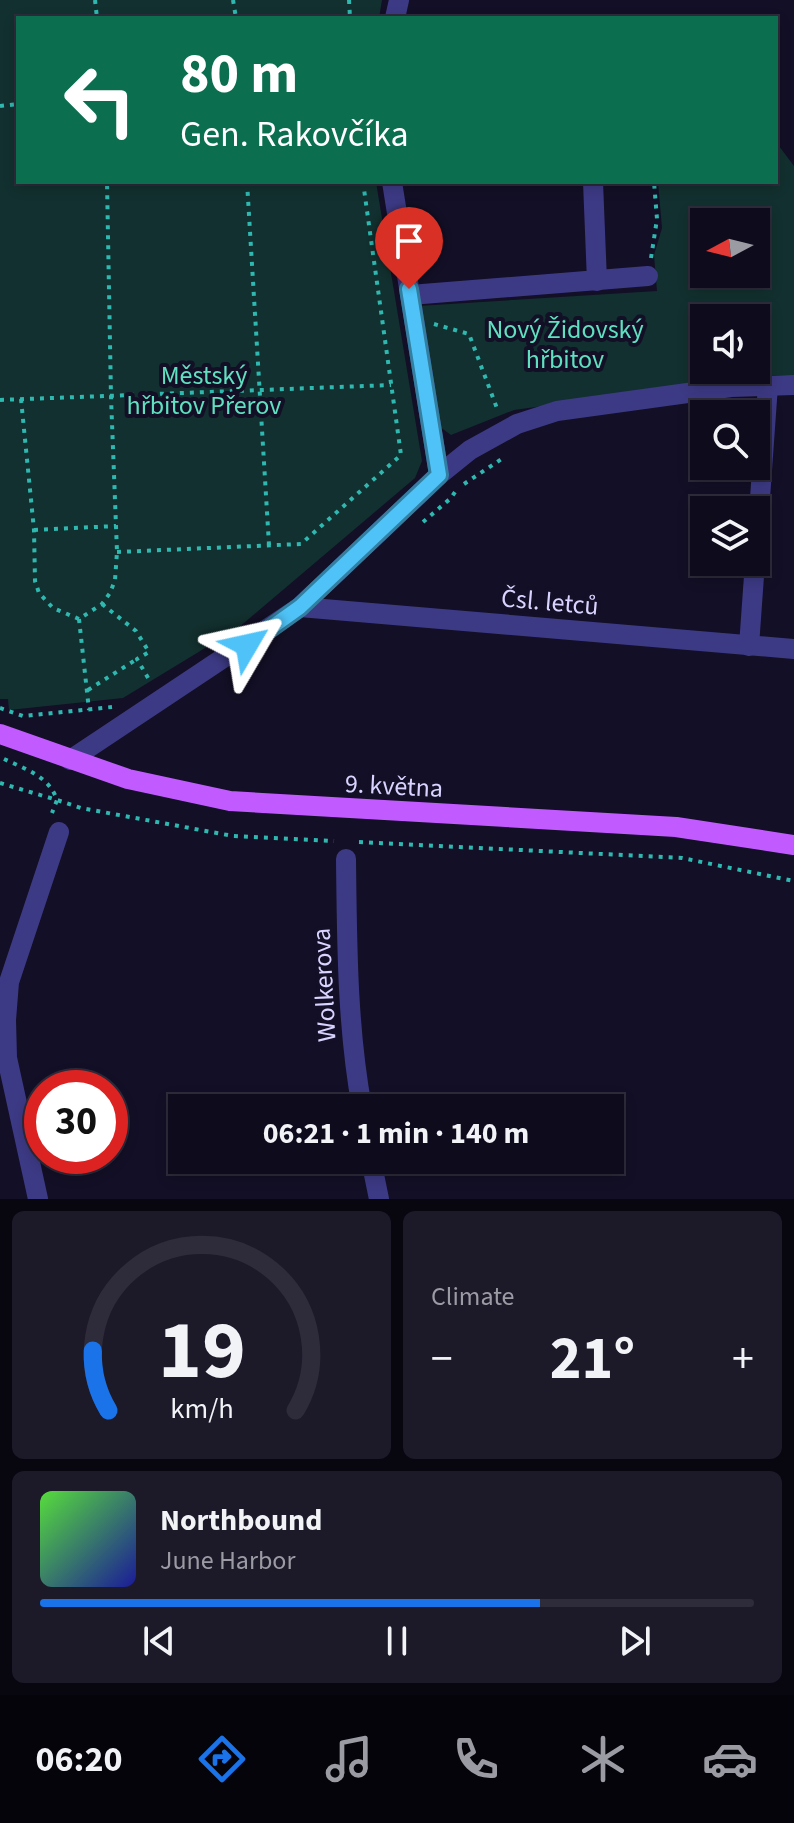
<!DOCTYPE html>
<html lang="en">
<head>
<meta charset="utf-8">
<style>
  :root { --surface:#0e0b1c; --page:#1c1929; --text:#f1f3f6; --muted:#9b9ba3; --line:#2e2b3b; --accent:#1a73e8 }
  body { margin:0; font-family:"Source Sans 3",sans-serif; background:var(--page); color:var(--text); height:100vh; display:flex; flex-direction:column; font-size:30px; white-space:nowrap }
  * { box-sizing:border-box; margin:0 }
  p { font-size:26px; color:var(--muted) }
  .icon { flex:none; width:44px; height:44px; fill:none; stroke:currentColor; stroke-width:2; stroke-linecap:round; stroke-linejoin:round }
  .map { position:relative; height:1199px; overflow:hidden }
  .panel { display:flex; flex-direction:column; gap:12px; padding:12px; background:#08060f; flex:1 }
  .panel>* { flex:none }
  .banner { position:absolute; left:16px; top:16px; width:762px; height:168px; border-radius:0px; box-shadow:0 4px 12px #0003,0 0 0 2px var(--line); background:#0b6e4f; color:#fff; overflow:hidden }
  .needle { width:52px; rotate:263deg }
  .fabs { position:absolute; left:690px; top:208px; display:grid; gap:16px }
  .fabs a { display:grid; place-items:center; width:80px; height:80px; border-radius:0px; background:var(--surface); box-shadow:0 4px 12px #0003,0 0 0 2px var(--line); font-size:40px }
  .speed { position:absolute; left:24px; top:1070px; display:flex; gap:16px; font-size:40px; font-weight:700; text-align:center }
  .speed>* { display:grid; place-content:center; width:104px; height:104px; border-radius:50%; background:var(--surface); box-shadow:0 4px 12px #0003,0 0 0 2px var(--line); line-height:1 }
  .speed .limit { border:12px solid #d22; background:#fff; color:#111 }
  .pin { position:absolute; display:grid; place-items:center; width:68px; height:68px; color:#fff; margin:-82px -34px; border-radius:50% 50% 50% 0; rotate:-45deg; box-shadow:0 0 8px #0007 }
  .pin .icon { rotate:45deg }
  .me { position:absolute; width:88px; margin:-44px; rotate:54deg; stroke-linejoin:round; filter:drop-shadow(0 0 6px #0008) }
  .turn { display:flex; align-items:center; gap:28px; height:168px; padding:0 32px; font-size:36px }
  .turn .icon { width:104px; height:104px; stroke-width:2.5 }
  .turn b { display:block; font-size:56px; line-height:68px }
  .big { font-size:60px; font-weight:700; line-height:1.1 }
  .panel .tile { flex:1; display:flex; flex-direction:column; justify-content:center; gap:12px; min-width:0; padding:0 28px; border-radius:12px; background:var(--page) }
  .panel .dial { align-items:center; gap:0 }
  .dial svg { height:208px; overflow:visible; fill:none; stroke:var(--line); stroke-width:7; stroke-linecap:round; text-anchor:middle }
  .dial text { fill:var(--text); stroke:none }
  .song { display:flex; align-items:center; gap:24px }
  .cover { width:96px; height:96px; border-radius:12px; background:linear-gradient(135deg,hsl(110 70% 55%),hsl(240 70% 35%)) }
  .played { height:8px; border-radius:4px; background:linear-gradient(90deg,var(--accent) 70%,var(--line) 70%) }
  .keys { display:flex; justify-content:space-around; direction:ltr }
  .heat { display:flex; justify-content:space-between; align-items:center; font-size:44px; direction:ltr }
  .panel .tiles { flex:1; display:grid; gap:12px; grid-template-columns:1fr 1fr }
  .tile:last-child { grid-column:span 2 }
  .trip { position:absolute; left:168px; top:1094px; width:456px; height:80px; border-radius:0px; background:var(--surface); box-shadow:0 4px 12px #0003,0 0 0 2px var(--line); font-weight:700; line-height:80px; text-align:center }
  .dock { display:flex; height:128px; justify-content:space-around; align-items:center; background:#06040b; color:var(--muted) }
  .dock .icon { width:56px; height:56px }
  .dock .selected { color:var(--accent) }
  .dock b { font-size:36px; color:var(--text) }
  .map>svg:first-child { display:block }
  .green { fill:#12302f; fill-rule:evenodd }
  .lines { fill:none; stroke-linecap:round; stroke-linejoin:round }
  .path { stroke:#2fb8b0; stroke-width:4; stroke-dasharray:4 6; stroke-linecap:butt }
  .minor { stroke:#3d3a85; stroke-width:20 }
  .major { stroke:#c25bff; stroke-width:20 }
  .route-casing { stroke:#337fa1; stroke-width:20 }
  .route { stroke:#4fc3f7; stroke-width:14 }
  .labels { text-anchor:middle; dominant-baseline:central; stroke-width:8; stroke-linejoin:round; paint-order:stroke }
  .park-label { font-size:26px; fill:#5fe0c0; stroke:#130f26 }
  .street-label { font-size:26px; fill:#d9d4ff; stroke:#130f26 }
</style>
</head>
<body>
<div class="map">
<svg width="794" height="1199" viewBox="0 0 794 1199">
  <rect width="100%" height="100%" fill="#130f26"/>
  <!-- green -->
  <g class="green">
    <polygon points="0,0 382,0 379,18 18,18 18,182 376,182 422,461 415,478 238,628 123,698 9,710 8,699 0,699"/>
    <path d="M776,142L794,166V375H767L514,410L451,435L440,427L418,306L657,291L654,255L662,228L658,182H776ZM704,222H756V274H704ZM704,318H756V370H704Z"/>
  </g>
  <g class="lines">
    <!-- path -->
    <g class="path">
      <polyline points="95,0 97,18"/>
      <polyline points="233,0 236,18"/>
      <polyline points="349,0 350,18"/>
      <polyline points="0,106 18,104"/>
      <polyline points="247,182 269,545"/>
      <polyline points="651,258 657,219 654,182"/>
      <polyline points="434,324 469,334 498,411"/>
      <polyline points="21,399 34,530 35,581 39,593 53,608 79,619 102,604 110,593 115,580 117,552 111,397 107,182"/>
      <polyline points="0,400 391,385"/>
      <polyline points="464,484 503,458"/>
      <polyline points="423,522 451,498 457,489"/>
      <polyline points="34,530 116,526"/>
      <polyline points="117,552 301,544 401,455 363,182"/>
      <polyline points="102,604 136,631 149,652 137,659 151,683"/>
      <polyline points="79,619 89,710"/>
      <polyline points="88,690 137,659"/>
      <polyline points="0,708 23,716 112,707"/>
      <path d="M4,759C25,769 49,776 57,800L81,808L233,836L334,841"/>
      <polyline points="0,783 57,800 52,813"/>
      <polyline points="359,842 682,858 794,881"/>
    </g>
    <!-- minor -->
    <g class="minor">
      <polyline points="395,18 399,0"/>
      <polyline points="392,182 439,475"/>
      <polyline points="593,182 597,281"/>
      <polyline points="410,295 648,276"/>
      <polyline points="756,555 768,385"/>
      <polyline points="300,607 794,649"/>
      <polyline points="749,646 755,562"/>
      <polyline points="70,760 300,607 439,475 470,450 517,424 557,411 731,387 794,385"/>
      <path d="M346,859C347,942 347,1026 362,1108"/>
      <polyline points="371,1160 379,1199"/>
      <polyline points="38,1199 7,1058 6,1020 9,982 59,832"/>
    </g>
    <!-- major -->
    <polyline class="major" points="0,734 128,779 230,801 676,827 794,845"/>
  </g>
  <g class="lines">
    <!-- route casing -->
    <g class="route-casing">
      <polyline id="route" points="247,645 300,607 439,475 409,289"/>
    </g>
    <!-- route -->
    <use href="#route" class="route"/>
  </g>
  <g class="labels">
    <!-- park labels -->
    <g class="park-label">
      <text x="565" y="329">Nový Židovský<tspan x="565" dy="30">hřbitov</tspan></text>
      <text x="204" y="375">Městský<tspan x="204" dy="30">hřbitov Přerov</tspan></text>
    </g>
    <!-- street labels -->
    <g class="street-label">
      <text transform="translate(550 602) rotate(5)">Čsl. letců</text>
      <text transform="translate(394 786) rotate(3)">9. května</text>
      <text transform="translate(324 985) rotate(-93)">Wolkerova</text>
    </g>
  </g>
</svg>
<div class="fabs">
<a><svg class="needle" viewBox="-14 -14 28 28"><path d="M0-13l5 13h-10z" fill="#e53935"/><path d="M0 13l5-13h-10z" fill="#9b9ba3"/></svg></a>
<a><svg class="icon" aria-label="sound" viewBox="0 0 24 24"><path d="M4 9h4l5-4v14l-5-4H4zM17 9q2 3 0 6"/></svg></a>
<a><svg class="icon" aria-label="search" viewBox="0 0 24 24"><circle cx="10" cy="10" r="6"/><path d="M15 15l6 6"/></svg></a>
<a><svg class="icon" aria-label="layers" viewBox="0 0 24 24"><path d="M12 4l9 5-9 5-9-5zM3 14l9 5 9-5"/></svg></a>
</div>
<div class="speed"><div class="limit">30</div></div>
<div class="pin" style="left:409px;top:289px;background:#d93025"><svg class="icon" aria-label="arrive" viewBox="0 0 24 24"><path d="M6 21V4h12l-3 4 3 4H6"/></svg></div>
<svg class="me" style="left:247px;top:645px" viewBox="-20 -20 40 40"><path d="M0-17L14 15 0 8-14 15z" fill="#4fc3f7" stroke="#fff" stroke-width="4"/></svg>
<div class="trip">06:21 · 1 min · 140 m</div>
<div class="banner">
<div class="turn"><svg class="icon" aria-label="left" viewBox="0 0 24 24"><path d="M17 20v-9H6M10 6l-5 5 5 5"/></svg><div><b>80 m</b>Gen. Rakovčíka</div></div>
</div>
</div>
<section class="panel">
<div class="tiles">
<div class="tile dial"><svg viewBox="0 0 100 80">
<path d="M14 69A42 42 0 1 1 86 69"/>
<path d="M14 69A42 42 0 0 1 8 46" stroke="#1a73e8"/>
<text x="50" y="56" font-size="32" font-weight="700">19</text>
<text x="50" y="72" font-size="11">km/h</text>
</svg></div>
<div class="tile"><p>Climate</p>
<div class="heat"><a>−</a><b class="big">21°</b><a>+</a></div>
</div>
<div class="tile">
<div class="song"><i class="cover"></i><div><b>Northbound</b><p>June Harbor</p></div></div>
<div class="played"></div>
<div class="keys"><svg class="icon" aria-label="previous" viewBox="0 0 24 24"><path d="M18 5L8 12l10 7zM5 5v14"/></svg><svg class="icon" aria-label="pause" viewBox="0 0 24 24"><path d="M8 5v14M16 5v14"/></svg><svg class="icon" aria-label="next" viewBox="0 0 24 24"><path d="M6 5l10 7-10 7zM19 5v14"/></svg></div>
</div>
</div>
</section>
<nav class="dock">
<b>06:20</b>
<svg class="icon selected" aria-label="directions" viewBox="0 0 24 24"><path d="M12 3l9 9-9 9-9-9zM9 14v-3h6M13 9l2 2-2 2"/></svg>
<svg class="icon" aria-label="music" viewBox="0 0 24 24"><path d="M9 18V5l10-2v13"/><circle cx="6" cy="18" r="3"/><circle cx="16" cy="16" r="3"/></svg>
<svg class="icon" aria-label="phone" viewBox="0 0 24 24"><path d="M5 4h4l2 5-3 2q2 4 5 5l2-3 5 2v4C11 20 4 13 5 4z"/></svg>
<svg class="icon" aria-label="climate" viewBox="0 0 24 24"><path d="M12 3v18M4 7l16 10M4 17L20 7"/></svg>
<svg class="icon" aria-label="car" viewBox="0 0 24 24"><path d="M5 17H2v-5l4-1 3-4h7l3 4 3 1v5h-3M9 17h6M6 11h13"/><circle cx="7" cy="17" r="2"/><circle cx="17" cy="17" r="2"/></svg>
</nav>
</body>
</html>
